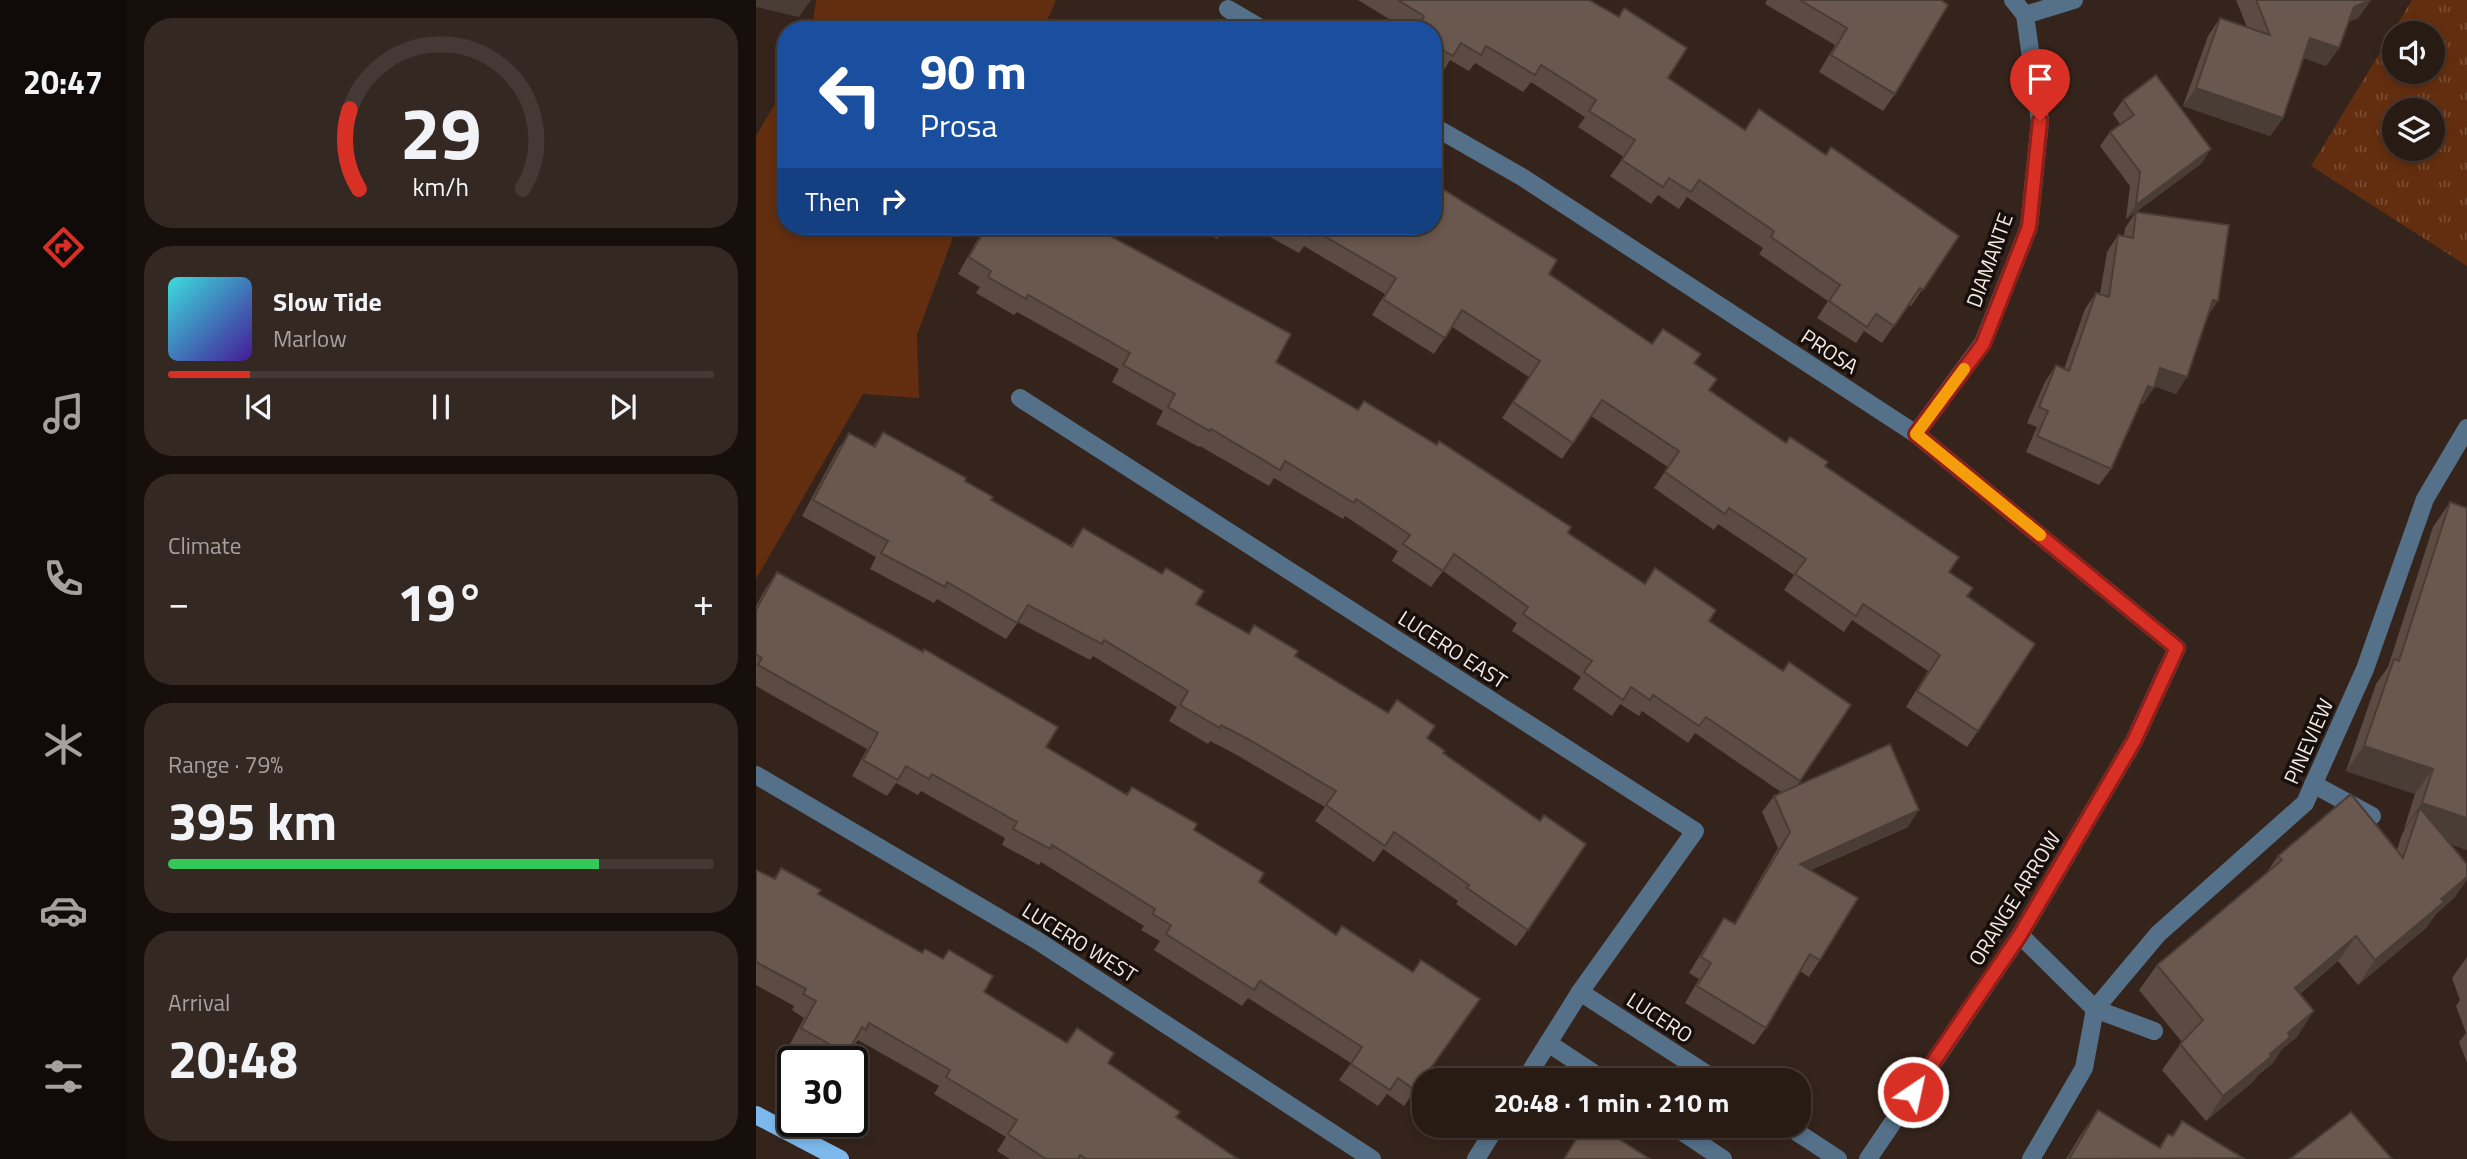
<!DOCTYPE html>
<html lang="en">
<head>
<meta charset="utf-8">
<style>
  :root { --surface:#281b14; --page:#342822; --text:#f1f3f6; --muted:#a5a1a0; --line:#443934; --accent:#d93025 }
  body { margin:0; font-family:"Titillium Web",sans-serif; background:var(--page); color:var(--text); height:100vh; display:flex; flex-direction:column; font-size:26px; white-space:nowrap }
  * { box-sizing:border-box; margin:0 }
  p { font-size:23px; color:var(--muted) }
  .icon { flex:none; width:38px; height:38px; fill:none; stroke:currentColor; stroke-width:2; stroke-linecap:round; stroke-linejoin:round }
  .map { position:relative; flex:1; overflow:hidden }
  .drawer { display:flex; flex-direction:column; gap:18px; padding:18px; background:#160f0b; width:630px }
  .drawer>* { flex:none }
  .banner { position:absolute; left:21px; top:21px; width:665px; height:214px; border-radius:28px; box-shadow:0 4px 10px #0003,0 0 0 2px var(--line); background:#1a4fa0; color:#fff; overflow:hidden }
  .fabs { position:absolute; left:1626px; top:21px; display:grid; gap:14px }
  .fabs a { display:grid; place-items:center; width:63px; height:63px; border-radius:50%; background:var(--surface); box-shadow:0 4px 10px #0003,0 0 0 2px var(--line); font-size:35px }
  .speed { position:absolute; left:21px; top:1046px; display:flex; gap:14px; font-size:35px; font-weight:700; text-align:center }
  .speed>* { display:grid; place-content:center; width:91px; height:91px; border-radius:50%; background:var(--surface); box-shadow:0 4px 10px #0003,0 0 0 2px var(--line); line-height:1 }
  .speed .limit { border:4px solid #111; border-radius:10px; background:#fff; color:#111 }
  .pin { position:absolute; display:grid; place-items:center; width:60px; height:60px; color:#fff; margin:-72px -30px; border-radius:50% 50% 50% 0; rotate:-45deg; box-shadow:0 0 7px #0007 }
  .pin .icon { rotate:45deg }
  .me { position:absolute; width:77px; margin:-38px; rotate:34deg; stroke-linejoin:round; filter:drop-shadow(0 0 5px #0008) }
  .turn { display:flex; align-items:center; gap:24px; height:147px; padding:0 28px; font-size:32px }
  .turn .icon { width:91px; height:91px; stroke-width:2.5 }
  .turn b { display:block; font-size:49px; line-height:60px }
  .then { display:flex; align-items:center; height:66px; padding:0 28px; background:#0003; gap:14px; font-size:26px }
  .big { font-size:52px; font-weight:700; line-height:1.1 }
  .drawer .widget { flex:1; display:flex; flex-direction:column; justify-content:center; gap:10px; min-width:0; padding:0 24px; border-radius:28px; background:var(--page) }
  .drawer .dial { align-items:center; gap:0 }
  .dial svg { height:182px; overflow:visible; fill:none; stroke:var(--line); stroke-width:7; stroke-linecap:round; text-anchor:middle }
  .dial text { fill:var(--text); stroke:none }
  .song { display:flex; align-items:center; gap:21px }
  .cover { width:84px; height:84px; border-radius:10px; background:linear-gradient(135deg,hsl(180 70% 55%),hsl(260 70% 35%)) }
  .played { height:7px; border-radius:4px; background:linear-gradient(90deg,var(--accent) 15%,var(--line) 15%) }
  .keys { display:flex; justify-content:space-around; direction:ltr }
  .heat { display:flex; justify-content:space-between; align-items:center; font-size:38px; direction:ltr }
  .charge { height:10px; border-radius:5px; background:linear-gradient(90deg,#34c759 79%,var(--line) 0) }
  .trip { position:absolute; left:656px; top:1068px; width:399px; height:70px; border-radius:28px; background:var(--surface); box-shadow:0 4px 10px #0003,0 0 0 2px var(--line); font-weight:700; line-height:70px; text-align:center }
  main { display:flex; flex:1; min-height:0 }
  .tab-bar { display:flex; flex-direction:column; width:126px; justify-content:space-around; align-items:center; background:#100b08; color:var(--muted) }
  .tab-bar .icon { width:49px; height:49px }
  .tab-bar .current { color:var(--accent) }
  .tab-bar b { font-size:32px; color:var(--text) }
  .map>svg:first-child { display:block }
  .grass { fill:url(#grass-tufts); fill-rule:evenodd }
  .green { fill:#632e10 }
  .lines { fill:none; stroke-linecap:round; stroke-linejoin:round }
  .minor { stroke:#547189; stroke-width:18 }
  .major { stroke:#7db9ec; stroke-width:18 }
  .wall { fill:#5b4b42 }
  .shaded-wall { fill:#4a3d36 }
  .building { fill:#6a574d; stroke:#4a3d36; stroke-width:2 }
  .route-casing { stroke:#8d1f18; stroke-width:18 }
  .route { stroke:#d93025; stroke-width:12 }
  .slow { stroke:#f59e0b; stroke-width:12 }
  .labels { text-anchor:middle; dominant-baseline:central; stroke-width:7; stroke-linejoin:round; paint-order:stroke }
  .street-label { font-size:21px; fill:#f5e9e4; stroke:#170f0b }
</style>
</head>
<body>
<main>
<nav class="tab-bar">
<b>20:47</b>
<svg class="icon current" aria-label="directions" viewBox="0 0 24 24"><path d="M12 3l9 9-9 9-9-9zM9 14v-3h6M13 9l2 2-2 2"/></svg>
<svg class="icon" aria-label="music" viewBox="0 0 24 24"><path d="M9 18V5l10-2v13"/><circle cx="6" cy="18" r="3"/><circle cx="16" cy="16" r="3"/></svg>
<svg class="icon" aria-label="phone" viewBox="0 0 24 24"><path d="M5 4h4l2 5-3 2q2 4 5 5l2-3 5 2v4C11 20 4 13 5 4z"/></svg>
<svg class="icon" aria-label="climate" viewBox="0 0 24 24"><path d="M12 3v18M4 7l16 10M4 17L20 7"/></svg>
<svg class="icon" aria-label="car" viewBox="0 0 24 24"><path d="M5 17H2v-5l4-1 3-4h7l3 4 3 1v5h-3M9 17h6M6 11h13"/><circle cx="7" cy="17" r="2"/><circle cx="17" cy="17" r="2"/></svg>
<svg class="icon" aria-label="filters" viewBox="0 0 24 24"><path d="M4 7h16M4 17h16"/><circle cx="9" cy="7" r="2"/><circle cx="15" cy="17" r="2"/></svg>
</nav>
<section class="drawer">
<div class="widget dial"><svg viewBox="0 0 100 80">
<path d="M14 69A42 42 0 1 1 86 69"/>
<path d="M14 69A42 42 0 0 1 10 34" stroke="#d93025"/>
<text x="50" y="56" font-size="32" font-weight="700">29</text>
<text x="50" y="72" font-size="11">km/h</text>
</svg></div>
<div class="widget">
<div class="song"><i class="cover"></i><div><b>Slow Tide</b><p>Marlow</p></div></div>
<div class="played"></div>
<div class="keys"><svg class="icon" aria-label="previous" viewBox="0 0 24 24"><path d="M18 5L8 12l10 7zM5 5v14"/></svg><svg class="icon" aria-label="pause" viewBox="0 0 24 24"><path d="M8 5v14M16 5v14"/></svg><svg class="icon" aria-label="next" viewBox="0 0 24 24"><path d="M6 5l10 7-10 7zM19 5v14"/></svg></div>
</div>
<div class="widget"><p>Climate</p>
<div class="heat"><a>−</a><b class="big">19°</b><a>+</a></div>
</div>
<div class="widget"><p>Range · 79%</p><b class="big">395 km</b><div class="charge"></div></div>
<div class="widget"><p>Arrival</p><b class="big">20:48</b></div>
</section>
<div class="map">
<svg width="1711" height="1159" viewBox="0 0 1711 1159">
  <defs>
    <pattern id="grass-tufts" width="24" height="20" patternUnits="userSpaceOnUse" patternTransform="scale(1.75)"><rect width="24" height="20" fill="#632e10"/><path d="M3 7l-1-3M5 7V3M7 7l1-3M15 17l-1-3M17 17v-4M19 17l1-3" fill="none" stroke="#7a4c33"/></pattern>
  </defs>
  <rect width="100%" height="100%" fill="#35241b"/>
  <!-- grass -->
  <path class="grass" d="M1656,0H1711V266L1555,166ZM1638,33H1676V72H1638ZM1638,110H1676V149H1638Z"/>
  <!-- green -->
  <g class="green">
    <polygon points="60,0 300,0 287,30 56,30"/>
    <polygon points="30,85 30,226 201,226 161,335 163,398 107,394 0,579 0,136"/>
  </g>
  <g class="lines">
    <!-- minor -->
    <g class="minor">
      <polyline points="472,9 508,30"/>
      <polyline points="1269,15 1318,0"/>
      <polyline points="677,126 766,177 1160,434 1421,648 1378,741 1264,935 1112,1159"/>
      <polyline points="264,398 939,831 824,992 769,1080"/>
      <polyline points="1160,434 1227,343 1273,227 1284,121 1269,15 1257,0"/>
      <polyline points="0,775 282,941 616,1159"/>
      <polyline points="1557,784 1616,816"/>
      <polyline points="1264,935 1339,1009 1398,1031"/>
      <polyline points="824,992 960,1080"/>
      <polyline points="792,1043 848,1080"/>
      <polyline points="916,1125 967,1159"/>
      <polyline points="1030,1125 1082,1159"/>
      <polyline points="720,1159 741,1125"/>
      <polyline points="1275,1159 1328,1068 1339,1009 1402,934 1549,803 1609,669 1669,499 1711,428"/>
    </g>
    <!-- major -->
    <polyline class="major" points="0,1115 84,1159"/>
  </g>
  <!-- wall -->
  <g class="wall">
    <polygon points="602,0 833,0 862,17 868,8 912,78 989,130 1070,155 1203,236 1155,306 1152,305 1126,343 1108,331 1100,343 1061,318 1072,301 1003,254 1007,248 931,197 923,209 902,195 895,204 854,176 868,157 822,127 829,117 775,82 767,92 719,63 713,71 694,60 686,73 677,68 677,30 651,30"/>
    <polygon points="1011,0 1185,0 1139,94 1127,111 1063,72 1079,45 1009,4"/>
    <polygon points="1480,0 1615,0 1602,18 1592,22 1583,48 1570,66 1548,58 1527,118 1514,136 1427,106 1452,36 1464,18 1491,27"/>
    <polygon points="1367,100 1446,163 1380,212 1462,301 1453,314 1420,394 1398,386 1387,404 1384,403 1355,469 1343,485 1270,452 1281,427 1271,423 1289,382 1300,365 1308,369 1329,309 1340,293 1344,294 1351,252 1362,235 1368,236 1369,228 1380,212 1370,219 1374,186 1344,146 1354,132 1364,124 1357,114"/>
    <polygon points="229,226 336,226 520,362 601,410 608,401 812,533 888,584 953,621 1027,671 1095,705 1041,786 1152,827 1055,870 1064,960 1053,977 1044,971 1010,1028 998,1045 929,1003 943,979 933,973 957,934 968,918 978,924 1022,848 1006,812 1018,796 1025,792 939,733 932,743 886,711 883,716 864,704 856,716 817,689 825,677 756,631 761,623 687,571 675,587 636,561 642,551 589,516 587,519 518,478 513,486 444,446 443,447 400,424 407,411 356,382 363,369 261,312 258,315 220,293 224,287 202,274"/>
    <polygon points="437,226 470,226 461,239"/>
    <polygon points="494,226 677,226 793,274 896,344 938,363 953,390 1030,443 1069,466 1193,572 1211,596 1222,731 1211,747 1150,707 1172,671 1096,620 1088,632 1028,590 1038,575 962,524 958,530 898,488 912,467 835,416 806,459 746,418 773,377 696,327 678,354 616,315 629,294 548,246 543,253"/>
    <polygon points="127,432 209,481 235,500 314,546 327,528 440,604 492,634 498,625 539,656 671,738 687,753 772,930 760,946 700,904 702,901 627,849 618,862 559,821 569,807 481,755 454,741 452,744 413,721 421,707 337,656 334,660 262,622 250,639 181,599 178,603 114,569 120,557 46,516 82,449 93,433 117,446"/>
    <polygon points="1694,502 1711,850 1694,844 1699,897 1680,914 1670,928 1602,985 1582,961 1544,994 1541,1037 1526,1049 1517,1063 1502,1075 1498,1081 1450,1121 1406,1070 1426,1042 1383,990 1401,965 1511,872 1522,856 1641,850 1646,834 1649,829 1648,829 1659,794 1590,771 1620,684 1632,667 1677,527"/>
    <polygon points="21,572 290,747 370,794 376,787 438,830 503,882 580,935 656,972 724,999 648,1106 631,1094 622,1106 583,1080 595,1063 492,998 486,1006 398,950 404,941 385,930 388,926 285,862 283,865 246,845 249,838 165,791 162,795 140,783 131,796 96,776 111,749 0,686 0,606 10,588"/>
    <polygon points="25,868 62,894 166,953 187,959 193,950 228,992 310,1042 321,1028 352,1063 420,1117 482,1159 254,1159 241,1151 250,1137 178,1094 183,1086 102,1040 98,1046 96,1045 85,1062 66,1062 34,1044 48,1018 36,1010 38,1006 0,985 0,870 17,879"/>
    <polygon points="1711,957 1711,1063 1703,1042 1710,1033 1700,1006 1704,1000 1696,978"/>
    <polygon points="1342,1110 1403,1147 1412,1134 1416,1135 1426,1121 1487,1159 1310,1159 1324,1136"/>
  </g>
  <!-- shaded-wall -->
  <g class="shaded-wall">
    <polygon points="0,0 55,0 43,17 0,7"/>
    <polygon points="1615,0 1602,18 1585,25 1598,7"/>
    <polygon points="1554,38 1583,48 1570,66 1542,56"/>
    <polygon points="1440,88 1527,118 1514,136 1427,106"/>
    <polygon points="1455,149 1446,163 1370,219 1380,205"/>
    <polygon points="1457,300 1462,301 1450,317"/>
    <polygon points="1404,368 1431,377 1420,394 1393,384"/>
    <polygon points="1392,386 1398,388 1387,404 1380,402"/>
    <polygon points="1608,746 1677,769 1659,794 1590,771"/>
    <polygon points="1666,803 1711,818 1711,850 1656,831 1664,808 1649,829 1648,829"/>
    <polygon points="1163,810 1152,827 1032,880 1044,864"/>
    <polygon points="1711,877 1711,880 1699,897 1680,914 1670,928 1602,985 1619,960 1685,899"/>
    <polygon points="1600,936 1582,961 1521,1013 1539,988"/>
    <polygon points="1558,1011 1541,1037 1526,1049 1517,1063 1502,1075 1498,1081 1450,1121 1467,1096 1514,1054 1532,1033"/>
  </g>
  <!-- building -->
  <g class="building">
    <polygon points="642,0 833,0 863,17 868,8 931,48 912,78 989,130 1003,109 1070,155 1075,147 1203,236 1167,290 1164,288 1138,326 1120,314 1111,327 1073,301 1084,285 1015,237 1018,231 943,180 935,192 913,178 907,187 866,160 879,140 833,111 840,100 785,65 779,75 730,46 725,55 705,43 697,56 677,45 677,30 661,30 668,16"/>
    <polygon points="1044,0 1185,0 1192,5 1139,94 1075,55 1091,28"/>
    <polygon points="1500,0 1614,0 1598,7 1583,48 1554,38 1527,118 1440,88 1464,18 1514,35"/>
    <polygon points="1400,75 1455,149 1380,205 1384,172 1354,132 1378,115 1367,100"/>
    <polygon points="677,183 801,260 793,274 896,344 907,329 945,354 938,363 961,379 953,390 1030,443 1034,437 1072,462 1069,466 1203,557 1193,572 1217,588 1211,596 1279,644 1222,731 1161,691 1184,655 1107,604 1100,616 1039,574 1050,559 973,508 969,514 909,472 923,451 846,400 817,443 757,402 784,361 706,310 689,338 627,299 640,278 558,230 554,237 533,226 677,226"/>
    <polygon points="1380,212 1473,225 1462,301 1457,300 1431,377 1404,368 1398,388 1392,386 1355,469 1281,436 1292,411 1283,407 1300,365 1313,371 1340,293 1353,297 1362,235 1377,238"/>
    <polygon points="231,226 336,226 535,334 520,362 602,410 608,401 681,445 683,441 815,527 812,533 889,584 899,568 960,610 953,621 1027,671 1033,662 1095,705 1044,781 950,717 943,726 897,695 894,700 875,687 867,700 828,672 836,661 767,614 772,607 698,554 687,571 647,544 654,535 600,499 598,503 529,461 524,470 455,429 454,431 412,407 419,394 367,365 374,353 272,295 270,299 232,277 235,271 213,257"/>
    <polygon points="127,432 210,478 209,481 237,497 235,500 316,547 327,528 406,574 410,568 448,591 440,604 493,634 498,625 542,651 539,656 632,713 641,700 679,726 671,738 689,751 687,753 784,821 788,815 830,844 772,930 711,888 713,885 638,832 629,846 570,805 580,791 492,739 465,725 464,728 424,705 432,691 348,640 346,644 272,605 261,623 191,582 189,587 125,553 132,541 57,500 93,433 119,447"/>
    <polygon points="1694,502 1711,508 1711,818 1666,803 1677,769 1608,746 1638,659 1643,661"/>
    <polygon points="21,572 167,652 168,649 302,727 290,747 371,795 376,787 441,824 438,830 508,873 503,882 580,935 586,926 657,972 665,960 724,999 659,1090 642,1078 634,1090 595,1064 606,1047 504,981 498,990 410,934 415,925 397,914 399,909 296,845 294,849 257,829 261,822 176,774 173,779 150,766 142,780 107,760 122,733 2,665 6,658 0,654 0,610"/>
    <polygon points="1134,744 1163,810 1044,864 1102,898 1064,960 1054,954 1010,1028 941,986 955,963 945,957 968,918 979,924 1034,832 1018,796"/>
    <polygon points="1595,794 1647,858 1664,808 1711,864 1711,877 1685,899 1688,902 1619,960 1600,936 1539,988 1558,1011 1532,1033 1534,1037 1514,1054 1516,1056 1467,1096 1424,1044 1447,1020 1401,965 1526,860 1522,856"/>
    <polygon points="25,868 65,890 62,894 166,953 169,949 187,959 193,950 237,976 228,992 311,1043 321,1028 358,1053 352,1063 424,1112 420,1117 482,1159 330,1159 324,1155 322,1159 290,1159 252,1134 261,1120 190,1077 194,1070 113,1023 110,1030 106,1027 91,1054 45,1028 60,1001 47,994 50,989 0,962 0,870 19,879"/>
    <polygon points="1342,1110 1404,1148 1412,1134 1417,1136 1426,1121 1487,1158 1313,1159"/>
    <polygon points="1595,1112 1636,1159 1534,1159"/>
    <polygon points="829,1125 841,1125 894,1159 808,1159"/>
  </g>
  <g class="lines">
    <!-- route casing -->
    <g class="route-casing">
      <polyline id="route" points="1157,1092 1264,935 1378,741 1421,648 1160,434 1227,344 1273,227 1284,121"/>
    </g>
    <!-- route -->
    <use href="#route" class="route"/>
    <!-- slow -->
    <polyline class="slow" points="1208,369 1160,434 1284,535"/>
  </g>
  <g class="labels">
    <!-- street labels -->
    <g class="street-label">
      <text transform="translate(1233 260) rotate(-70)">DIAMANTE</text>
      <text transform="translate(1074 351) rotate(33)">PROSA</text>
      <text transform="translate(697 649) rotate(33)">LUCERO EAST</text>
      <text transform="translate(1552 741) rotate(-66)">PINEVIEW</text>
      <text transform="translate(1258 898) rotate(-58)">ORANGE ARROW</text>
      <text transform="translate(324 942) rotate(32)">LUCERO WEST</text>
      <text transform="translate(904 1017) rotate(33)">LUCERO</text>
    </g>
  </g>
</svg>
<div class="fabs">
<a><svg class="icon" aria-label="sound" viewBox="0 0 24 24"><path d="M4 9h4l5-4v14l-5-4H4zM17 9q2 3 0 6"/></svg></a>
<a><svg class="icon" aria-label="layers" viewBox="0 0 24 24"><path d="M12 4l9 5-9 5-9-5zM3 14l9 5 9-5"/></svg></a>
</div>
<div class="speed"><div class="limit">30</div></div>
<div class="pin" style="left:1284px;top:121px;background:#d93025"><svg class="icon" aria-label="arrive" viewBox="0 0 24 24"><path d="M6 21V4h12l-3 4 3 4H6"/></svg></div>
<svg class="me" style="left:1157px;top:1092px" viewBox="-20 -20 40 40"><circle r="17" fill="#d93025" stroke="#fff" stroke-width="3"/><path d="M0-11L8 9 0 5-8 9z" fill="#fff"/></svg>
<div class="trip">20:48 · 1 min · 210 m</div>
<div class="banner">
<div class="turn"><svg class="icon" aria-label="left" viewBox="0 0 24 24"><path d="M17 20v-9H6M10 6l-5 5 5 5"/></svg><div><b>90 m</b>Prosa</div></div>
<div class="then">Then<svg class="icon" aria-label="right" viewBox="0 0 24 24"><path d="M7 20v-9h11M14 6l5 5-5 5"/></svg></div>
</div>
</div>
</main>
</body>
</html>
